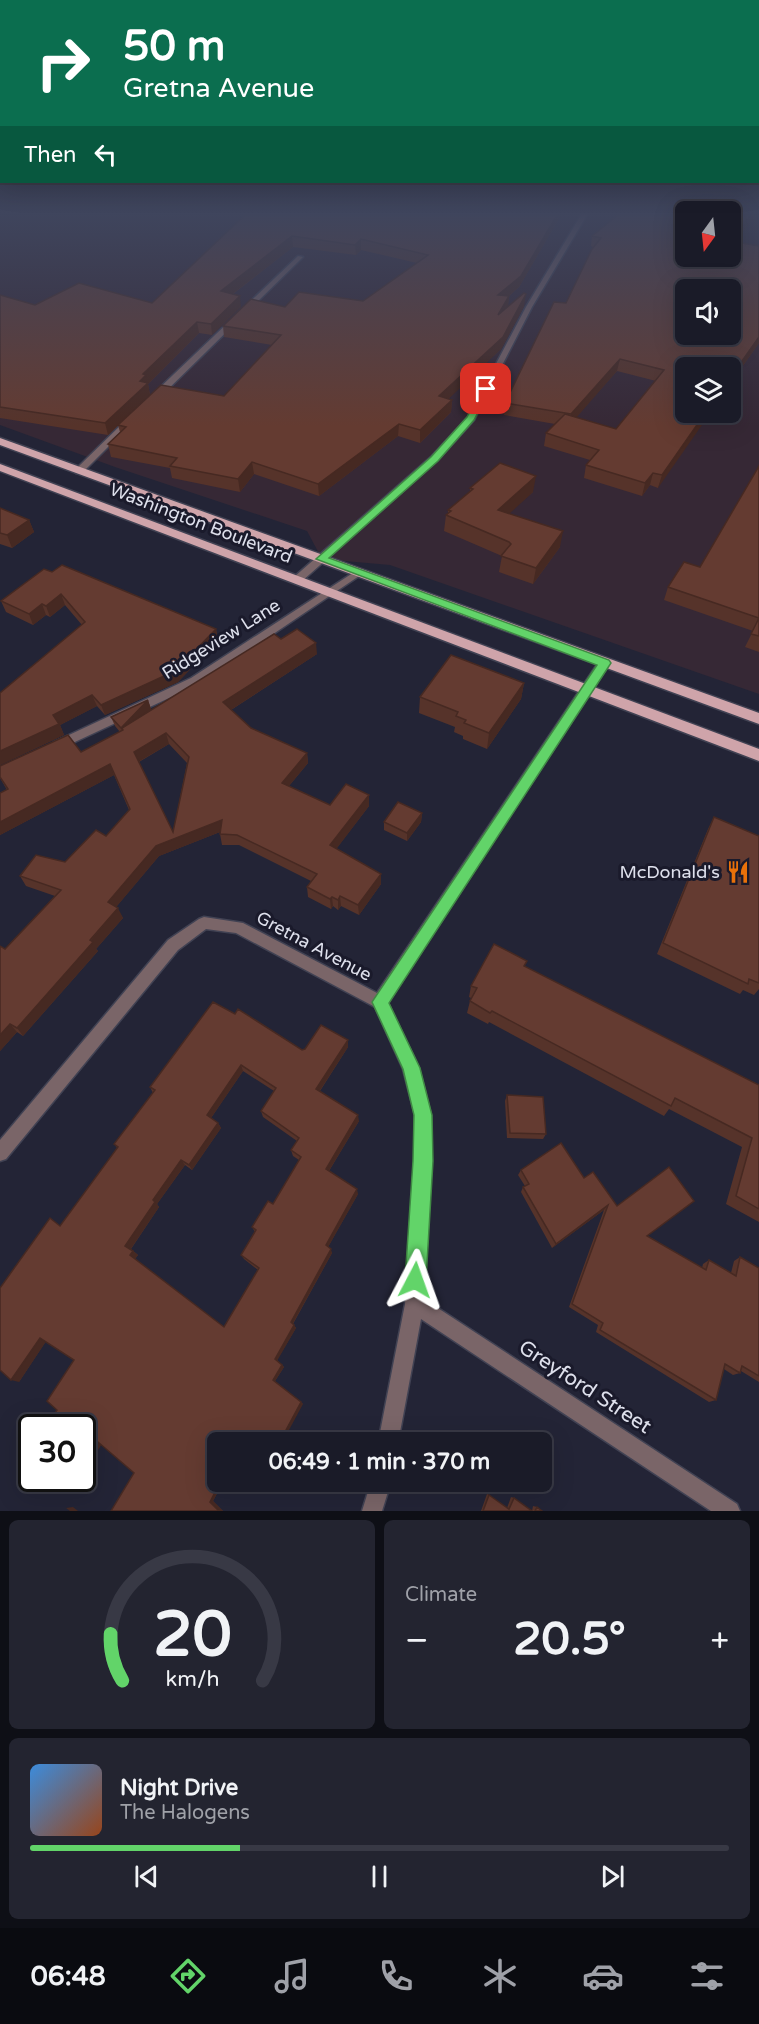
<!DOCTYPE html>
<html lang="en">
<head>
<meta charset="utf-8">
<style>
  :root { --surface:#1a1b28; --page:#232430; --text:#f1f3f6; --muted:#9fa1a8; --line:#383945; --accent:#62d469 }
  body { margin:0; font-family:"Varela Round",sans-serif; background:var(--page); color:var(--text); height:100vh; display:flex; flex-direction:column; font-size:22px; white-space:nowrap }
  * { box-sizing:border-box; margin:0 }
  p { font-size:20px; color:var(--muted) }
  .icon { flex:none; width:33px; height:33px; fill:none; stroke:currentColor; stroke-width:2; stroke-linecap:round; stroke-linejoin:round }
  .map { position:relative; height:1511px; overflow:hidden }
  .panel { display:flex; flex-direction:column; gap:9px; padding:9px; background:#0e0f16; flex:1 }
  .panel>* { flex:none }
  .top-card { position:absolute; left:0px; top:0px; width:759px; height:183px; box-shadow:0 6px 24px #0002,0 0 0 2px var(--line); background:#0b6e4f; color:#fff; overflow:hidden }
  .needle { width:39px; rotate:195deg }
  .buttons { position:absolute; left:675px; top:201px; display:grid; gap:12px }
  .buttons a { display:grid; place-items:center; width:66px; height:66px; border-radius:9px; background:var(--surface); box-shadow:0 6px 24px #0002,0 0 0 2px var(--line); font-size:30px }
  .speed { position:absolute; left:18px; top:1414px; display:flex; gap:12px; font-size:30px; font-weight:700; text-align:center }
  .speed>* { display:grid; place-content:center; width:78px; height:78px; border-radius:50%; background:var(--surface); box-shadow:0 6px 24px #0002,0 0 0 2px var(--line); line-height:1 }
  .speed .limit { border:3px solid #111; border-radius:9px; background:#fff; color:#111 }
  .pin { position:absolute; display:grid; place-items:center; width:51px; height:51px; color:#fff; margin:-26px; border-radius:12px; box-shadow:0 3px 9px #0006 }
  .me { position:absolute; width:66px; margin:-33px; rotate:4deg; stroke-linejoin:round; filter:drop-shadow(0 0 4px #0008) }
  .turn { display:flex; align-items:center; gap:21px; height:126px; padding:0 24px; font-size:27px }
  .turn .icon { width:78px; height:78px; stroke-width:2.5 }
  .turn b { display:block; font-size:42px; line-height:51px }
  .then { display:flex; align-items:center; height:57px; padding:0 24px; background:#0003; gap:12px; font-size:22px }
  .big { font-size:45px; font-weight:700; line-height:1.1 }
  .panel .card { flex:1; display:flex; flex-direction:column; justify-content:center; gap:9px; min-width:0; padding:0 21px; border-radius:9px; background:var(--page) }
  .panel .dial { align-items:center; gap:0 }
  .dial svg { height:156px; overflow:visible; fill:none; stroke:var(--line); stroke-width:7; stroke-linecap:round; text-anchor:middle }
  .dial text { fill:var(--text); stroke:none }
  .song { display:flex; align-items:center; gap:18px }
  .cover { width:72px; height:72px; border-radius:9px; background:linear-gradient(135deg,hsl(210 70% 55%),hsl(20 70% 35%)) }
  .played { height:6px; border-radius:3px; background:linear-gradient(90deg,var(--accent) 30%,var(--line) 30%) }
  .keys { display:flex; justify-content:space-around; direction:ltr }
  .heat { display:flex; justify-content:space-between; align-items:center; font-size:33px; direction:ltr }
  .panel .tiles { flex:1; display:grid; gap:9px; grid-template-columns:1fr 1fr }
  .card:last-child { grid-column:span 2 }
  .trip { position:absolute; left:207px; top:1432px; width:345px; height:60px; border-radius:9px; background:var(--surface); box-shadow:0 6px 24px #0002,0 0 0 2px var(--line); font-weight:700; line-height:60px; text-align:center }
  .tab-bar { display:flex; height:96px; justify-content:space-around; align-items:center; background:#0a0b10; color:var(--muted) }
  .tab-bar .icon { width:42px; height:42px }
  .tab-bar .current { color:var(--accent) }
  .tab-bar b { font-size:27px; color:var(--text) }
  .map>svg:first-child { display:block }
  .industrial { fill:#362835; fill-rule:evenodd }
  .lines { fill:none; stroke-linecap:round; stroke-linejoin:round }
  .minor-casing { stroke:#414253; stroke-width:3 }
  .primary-casing { stroke:#414253; stroke-width:3 }
  .minor { fill:#7a6568; fill-rule:evenodd }
  .primary { fill:#cfa4aa; fill-rule:evenodd }
  .wall { fill:#56332a; fill-rule:evenodd }
  .shaded-wall { fill:#462922 }
  .building { fill:#643b31; stroke:#462922; stroke-width:1.5; fill-rule:evenodd }
  .route { fill:#62d469; stroke:#408a44; stroke-width:1.5 }
  .labels { text-anchor:middle; dominant-baseline:central; stroke-width:6; stroke-linejoin:round; paint-order:stroke }
  .street-label { font-size:18px; fill:#dee0ec; stroke:#1a1a2b }
  .poi-label { font-size:18px; fill:#dee0ec; stroke:#1a1a2b; text-anchor:end }
  .near-street-label { font-size:21px; fill:#dee0ec; stroke:#1a1a2b }
</style>
</head>
<body>
<div class="map">
<svg width="759" height="1511" viewBox="0 0 759 1511">
  <rect width="100%" height="100%" fill="#232436"/>
  <!-- industrial -->
  <path class="industrial" d="M0,215H685L686,256H730L731,215H759V694L390,565L322,559L307,531L115,467L0,425ZM686,290H730V334H686ZM686,368H730V412H686Z"/>
  <g class="lines">
    <!-- minor casing -->
    <g class="minor-casing">
      <g id="minor">
        <polygon points="581,215 587,215 532,307 474,420 437,461 301,582 293,582 293,578 431,457 468,417 526,307"/>
        <polygon points="298,256 303,257 158,399 152,399 152,395"/>
        <polygon points="129,417 136,419 82,473 76,473 76,469"/>
        <polygon points="359,569 362,570 362,574 199,684 62,748 54,748 52,745 54,742 191,678"/>
        <polygon points="604,659 608,660 609,663 608,666 388,1003 419,1068 431,1115 431,1161 424,1299 737,1504 740,1511 711,1511 421,1319 398,1443 378,1443 405,1304 415,1161 415,1115 403,1069 375,1007 236,933 206,929 178,950 6,1159 0,1161 0,1140 168,940 199,919 204,917 243,923 377,993 600,660"/>
        <polygon points="371,1482 391,1482 382,1511 362,1511"/>
      </g>
    </g>
    <!-- primary casing -->
    <g class="primary-casing">
      <g id="primary">
        <polygon points="0,438 759,713 759,724 0,445"/>
        <polygon points="0,464 759,749 759,761 0,471"/>
      </g>
    </g>
    <!-- minor -->
    <use href="#minor" class="minor"/>
    <!-- primary -->
    <use href="#primary" class="primary"/>
  </g>
  <!-- wall -->
  <g class="wall">
    <polygon points="245,215 561,215 519,287 509,296 508,306 524,306 501,349 448,399 452,400 451,412 420,443 398,436 319,496 254,474 240,492 172,478 170,468 111,457 108,444 120,432 118,425 224,396 272,345 224,337 223,326 285,307 363,301 417,263 361,250 356,255 293,247 233,294 212,335 199,333 148,384 150,395 108,435 0,418 0,295 35,305 152,303"/>
    <path d="M730,215H758L734,241L759,343L730,384V368L686,412L658,488L650,485L642,496L584,478L586,465L590,460L544,446L546,433L555,424L504,415L505,403L566,303L593,247L591,246L592,236ZM617,371L656,381L616,429L576,417Z"/>
    <polygon points="759,466 759,652 745,647 753,631 664,600 668,587 700,567"/>
    <polygon points="470,488 533,492 509,513 560,547 533,584 499,572 502,556 444,531 446,515 448,513 448,510 470,492"/>
    <polygon points="0,508 29,520 34,532 12,548 0,544"/>
    <polygon points="44,569 216,629 218,640 178,682 105,715 97,706 60,725 64,735 0,765 0,693 82,625 65,605 50,617 46,615 33,625 6,612 1,601"/>
    <path d="M281,639L317,654L231,710L251,728L307,753L308,763L289,786L330,805L369,806L336,849L381,884L359,915L341,906L338,910L333,906L331,909L308,897L307,887L311,881L239,845H222L220,834V832L159,856L116,907L123,918L96,949L98,951L23,1036L17,1032L0,1051L5,949L55,896L26,886L20,876L65,862L106,836L129,810L114,775L0,835V793L7,790L0,778V766L81,752L120,732L115,726L111,717L148,700L151,709L149,711ZM169,744L187,763L173,832L139,762Z"/>
    <polygon points="524,683 521,699 487,749 463,739 463,736 454,732 455,727 419,713 420,697"/>
    <polygon points="422,813 421,822 407,841 384,830 384,822"/>
    <polygon points="714,817 759,836 759,989 754,995 743,990 740,994 657,954 708,829"/>
    <polygon points="525,967 759,1085 759,1222 726,1204 742,1147 669,1109 664,1116 489,1022 488,1024 467,1013 470,1001 471,998 469,997 471,986"/>
    <path d="M235,1014L302,1050L348,1040V1047L320,1091L359,1121L329,1171L358,1194L328,1247L332,1253L293,1324L296,1328L277,1360L284,1367L275,1381L303,1404L247,1437L213,1501L223,1511H111L134,1473L102,1445L57,1410L74,1360L46,1341L19,1382L60,1226L117,1148L114,1144L153,1093L150,1087ZM243,1071L274,1091L261,1111L263,1117L297,1141L291,1150L293,1156L299,1160L273,1204L252,1227L255,1232L241,1255L244,1259L258,1270L224,1327L135,1259L138,1255L131,1249L159,1207L157,1204L185,1165L192,1170L221,1128L218,1123L211,1118Z"/>
    <polygon points="507,1095 546,1134 543,1139 507,1138 505,1101"/>
    <polygon points="521,1170 584,1178 617,1206 648,1236 702,1268 703,1264 709,1260 731,1273 734,1261 740,1257 759,1268 759,1382 741,1371 740,1373 733,1375 724,1369 716,1400 709,1402 596,1332 598,1325 569,1307 604,1210 552,1248 521,1192 523,1187 525,1186 518,1175"/>
    <polygon points="487,1494 489,1495 507,1508 511,1497 514,1498 532,1511 533,1506 537,1507 542,1511 481,1511"/>
  </g>
  <!-- shaded-wall -->
  <g class="shaded-wall">
    <polygon points="557,215 561,215 519,287 497,306 498,295"/>
    <polygon points="751,215 758,215 730,245 730,238"/>
    <polygon points="292,236 293,247 222,302 221,291"/>
    <polygon points="361,239 361,250 356,255 355,245"/>
    <polygon points="526,294 524,306 501,349 438,409 439,396"/>
    <polygon points="240,296 241,307 212,335 211,324"/>
    <polygon points="509,296 508,307 498,315"/>
    <polygon points="197,322 199,333 148,384 150,395 108,435 105,423 140,381 143,374"/>
    <polygon points="759,337 759,343 730,384 730,378"/>
    <polygon points="620,359 617,371 569,426 571,414"/>
    <polygon points="452,400 451,412 420,443 420,430"/>
    <polygon points="706,412 711,412 658,488 662,475"/>
    <polygon points="399,424 398,436 319,496 318,484"/>
    <polygon points="252,462 254,474 240,492 238,479"/>
    <polygon points="653,473 650,485 642,496 645,483"/>
    <polygon points="536,476 533,492 496,526 498,510"/>
    <polygon points="29,520 34,532 12,548 7,535"/>
    <polygon points="563,531 560,547 533,584 536,568"/>
    <polygon points="61,594 65,605 50,617 46,606"/>
    <polygon points="42,604 46,615 33,625 29,614"/>
    <polygon points="216,629 218,640 178,682 105,715 101,705"/>
    <polygon points="316,643 317,654 226,713 223,702"/>
    <polygon points="524,683 521,699 487,749 489,733"/>
    <polygon points="92,695 97,706 60,725 64,735 0,765 0,751 53,715"/>
    <polygon points="148,700 151,709 125,735 122,728 125,736 124,737 121,728"/>
    <polygon points="166,733 169,744 138,762 134,752"/>
    <polygon points="307,753 308,763 283,793 282,783"/>
    <polygon points="110,764 114,775 0,835 0,822"/>
    <polygon points="369,795 369,806 331,856 330,845"/>
    <polygon points="422,813 421,822 407,841 407,833"/>
    <polygon points="222,820 225,830 159,856 112,912 108,902 156,846"/>
    <polygon points="381,874 381,884 359,915 358,905"/>
    <polygon points="340,896 341,906 338,910 338,900"/>
    <polygon points="332,897 333,906 331,909 330,899"/>
    <polygon points="118,908 123,918 96,949 98,951 23,1036 17,1028"/>
    <polygon points="10,1024 17,1032 0,1051 0,1035"/>
    <polygon points="348,1040 348,1047 317,1095 316,1089"/>
    <polygon points="241,1065 243,1071 209,1121 207,1115"/>
    <polygon points="358,1115 359,1121 327,1174 326,1169"/>
    <polygon points="218,1123 221,1128 192,1170 189,1165"/>
    <polygon points="181,1160 185,1165 157,1204 159,1207 130,1250 125,1246 153,1200"/>
    <polygon points="357,1189 358,1194 327,1249 326,1245"/>
    <polygon points="608,1205 604,1210 552,1248 556,1244"/>
    <polygon points="331,1249 332,1253 292,1325 291,1322"/>
    <polygon points="133,1251 138,1255 135,1259 130,1255"/>
    <polygon points="294,1325 296,1328 277,1361 275,1359"/>
    <polygon points="40,1338 47,1340 19,1382 11,1380"/>
    <polygon points="282,1365 284,1367 275,1381 273,1380"/>
    <polygon points="301,1402 303,1404 282,1443 279,1443"/>
    <polygon points="245,1435 248,1435 244,1443 241,1443"/>
    <polygon points="98,1442 103,1442 82,1476 82,1466"/>
    <polygon points="75,1479 81,1479 75,1489 68,1489"/>
    <polygon points="220,1482 223,1482 213,1501 223,1511 219,1511 210,1502"/>
    <polygon points="73,1507 78,1511 70,1511 66,1508"/>
  </g>
  <!-- building -->
  <g class="building">
    <polygon points="245,215 557,215 521,276 498,295 509,296 498,315 524,293 526,294 503,337 439,396 452,400 420,430 399,424 318,484 252,462 238,479 170,466 177,458 108,444 126,427 118,425 161,385 224,396 281,335 223,326 251,299 285,307 299,292 363,301 428,255 361,239 355,245 292,236 221,291 240,296 211,324 197,322 143,374 146,375 140,381 148,383 105,423 0,407 0,295 35,305 79,283 152,303"/>
    <path d="M618,215H686V256H730V241L759,246V337L730,378V368H686V412H706L662,475L653,473L645,483L586,465L599,450L546,433L565,414L616,429L664,370L620,359L571,414L505,403L554,302L566,303L592,249L601,238L592,236ZM686,290H730V334H686Z"/>
    <polygon points="730,215 751,215 730,238"/>
    <polygon points="500,463 536,476 498,510 563,531 536,568 501,556 511,544 509,542 446,515 451,511 448,510 473,489 470,488"/>
    <polygon points="759,466 759,636 751,634 759,618 668,587 684,562 700,567"/>
    <polygon points="0,508 29,520 7,535 0,533"/>
    <polygon points="62,565 216,629 175,671 101,705 92,695 53,715 59,724 0,751 0,693 85,622 61,594 46,606 42,604 29,614 1,601 44,569 52,572"/>
    <path d="M297,629L316,643L223,702L251,728L307,753L282,783L330,805L346,784L369,795L330,845L381,874L358,905L340,896L338,900L332,897L330,899L307,887L317,874L237,835L220,834L222,820L156,846L108,902L118,908L90,940L93,942L17,1028L10,1024L0,1035V946L5,949L61,890L20,876L36,855L65,862L96,830L106,836L130,809L110,764L0,822V793L8,789L0,777V766L68,735L81,752L123,730L122,728L274,634L281,639ZM166,733L189,757L173,832L134,752Z"/>
    <polygon points="451,655 524,683 489,733 464,723 466,720 456,716 458,712 420,697"/>
    <polygon points="148,700 121,728 111,717"/>
    <polygon points="398,802 422,813 407,833 384,822"/>
    <polygon points="714,817 759,836 759,983 749,979 748,984 663,943"/>
    <polygon points="494,944 527,961 524,966 759,1085 759,1209 736,1196 752,1138 675,1098 671,1106 492,1011 490,1013 470,1001 477,988 471,986"/>
    <path d="M213,1002L235,1014L238,1009L302,1050L305,1049L321,1025L348,1040L316,1089L358,1115L326,1169L357,1189L326,1245L331,1249L291,1322L294,1325L275,1359L282,1365L273,1380L301,1402L279,1443H255L245,1435L241,1443H218V1482H220L210,1502L219,1511H111L134,1473L98,1442L82,1466V1428H45L57,1410L47,1401L74,1360L40,1338L11,1380L0,1370V1288L50,1218L60,1226L118,1147L114,1144L155,1090L150,1087ZM241,1065L276,1088L261,1111L299,1138L291,1150L301,1157L273,1204L268,1201L252,1227L256,1230L241,1255L259,1268L224,1327L130,1255L133,1251L125,1246L155,1202L153,1200L181,1160L189,1165L218,1123L207,1115Z"/>
    <polygon points="507,1095 543,1097 546,1134 510,1133"/>
    <polygon points="561,1143 584,1178 593,1172 617,1206 669,1167 694,1201 647,1236 706,1270 709,1260 736,1276 740,1257 759,1268 759,1376 742,1366 740,1373 725,1364 716,1400 600,1330 603,1323 572,1304 608,1205 556,1244 523,1187 529,1184 521,1170"/>
    <polygon points="57,1479 75,1479 68,1489"/>
    <polygon points="489,1495 509,1509 514,1498 532,1511 483,1511"/>
    <polygon points="537,1507 542,1511 535,1511"/>
  </g>
  <!-- sky -->
  <linearGradient id="sky" x2="0" y2="1"><stop stop-color="#13141e"/><stop offset="0.5" stop-color="#3f455d"/><stop offset="1" stop-color="#3f455d" stop-opacity="0"/></linearGradient>
  <rect width="759" height="426" fill="url(#sky)"/>
  <!-- route -->
  <polygon class="route" points="483,387 490,389 474,420 438,461 329,558 609,660 611,663 389,1003 420,1068 432,1115 433,1161 426,1280 423,1288 415,1291 408,1288 405,1280 413,1161 414,1115 403,1069 372,1002 597,665 316,559 431,457 467,417"/>
  <!-- icons -->
  <defs>
    <g id="restaurant-bare" transform="scale(1.8)"><path d="M-5-6h1v4h1v-4h1v4h1v-4h1v5L-1.5 .5V6h-2V.5L-5-1ZM5-6V6H3V1.5H1.5Q1.5-4 5-6Z" fill="#e8710a" stroke="#1a1a2b" stroke-width="2.5" paint-order="stroke"/></g>
  </defs>
  <g fill-rule="evenodd">
    <use href="#restaurant-bare" x="738" y="872"/>
  </g>
  <g class="labels">
    <!-- street labels -->
    <g class="street-label">
      <text transform="translate(201 523) rotate(21)">Washington Boulevard</text>
      <text transform="translate(221 639) rotate(-32)">Ridgeview Lane</text>
      <text transform="translate(314 946) rotate(28)">Gretna Avenue</text>
    </g>
    <!-- poi labels -->
    <g class="poi-label">
      <text x="720" y="872">McDonald's</text>
    </g>
    <!-- near-street labels -->
    <g class="near-street-label">
      <text transform="translate(585 1387) rotate(33)">Greyford Street</text>
    </g>
  </g>
</svg>
<div class="buttons">
<a><svg class="needle" viewBox="-14 -14 28 28"><path d="M0-13l5 13h-10z" fill="#e53935"/><path d="M0 13l5-13h-10z" fill="#9fa1a8"/></svg></a>
<a><svg class="icon" aria-label="sound" viewBox="0 0 24 24"><path d="M4 9h4l5-4v14l-5-4H4zM17 9q2 3 0 6"/></svg></a>
<a><svg class="icon" aria-label="layers" viewBox="0 0 24 24"><path d="M12 4l9 5-9 5-9-5zM3 14l9 5 9-5"/></svg></a>
</div>
<div class="speed"><div class="limit">30</div></div>
<div class="pin" style="left:486px;top:389px;background:#d93025"><svg class="icon" aria-label="arrive" viewBox="0 0 24 24"><path d="M6 21V4h12l-3 4 3 4H6"/></svg></div>
<svg class="me" style="left:415px;top:1280px" viewBox="-20 -20 40 40"><path d="M0-17L14 15 0 8-14 15z" fill="#62d469" stroke="#fff" stroke-width="4"/></svg>
<div class="trip">06:49 · 1 min · 370 m</div>
<div class="top-card">
<div class="turn"><svg class="icon" aria-label="right" viewBox="0 0 24 24"><path d="M7 20v-9h11M14 6l5 5-5 5"/></svg><div><b>50 m</b>Gretna Avenue</div></div>
<div class="then">Then<svg class="icon" aria-label="left" viewBox="0 0 24 24"><path d="M17 20v-9H6M10 6l-5 5 5 5"/></svg></div>
</div>
</div>
<section class="panel">
<div class="tiles">
<div class="card dial"><svg viewBox="0 0 100 80">
<path d="M14 69A42 42 0 1 1 86 69"/>
<path d="M14 69A42 42 0 0 1 8 45" stroke="#62d469"/>
<text x="50" y="56" font-size="32" font-weight="700">20</text>
<text x="50" y="72" font-size="11">km/h</text>
</svg></div>
<div class="card"><p>Climate</p>
<div class="heat"><a>−</a><b class="big">20.5°</b><a>+</a></div>
</div>
<div class="card">
<div class="song"><i class="cover"></i><div><b>Night Drive</b><p>The Halogens</p></div></div>
<div class="played"></div>
<div class="keys"><svg class="icon" aria-label="previous" viewBox="0 0 24 24"><path d="M18 5L8 12l10 7zM5 5v14"/></svg><svg class="icon" aria-label="pause" viewBox="0 0 24 24"><path d="M8 5v14M16 5v14"/></svg><svg class="icon" aria-label="next" viewBox="0 0 24 24"><path d="M6 5l10 7-10 7zM19 5v14"/></svg></div>
</div>
</div>
</section>
<nav class="tab-bar">
<b>06:48</b>
<svg class="icon current" aria-label="directions" viewBox="0 0 24 24"><path d="M12 3l9 9-9 9-9-9zM9 14v-3h6M13 9l2 2-2 2"/></svg>
<svg class="icon" aria-label="music" viewBox="0 0 24 24"><path d="M9 18V5l10-2v13"/><circle cx="6" cy="18" r="3"/><circle cx="16" cy="16" r="3"/></svg>
<svg class="icon" aria-label="phone" viewBox="0 0 24 24"><path d="M5 4h4l2 5-3 2q2 4 5 5l2-3 5 2v4C11 20 4 13 5 4z"/></svg>
<svg class="icon" aria-label="climate" viewBox="0 0 24 24"><path d="M12 3v18M4 7l16 10M4 17L20 7"/></svg>
<svg class="icon" aria-label="car" viewBox="0 0 24 24"><path d="M5 17H2v-5l4-1 3-4h7l3 4 3 1v5h-3M9 17h6M6 11h13"/><circle cx="7" cy="17" r="2"/><circle cx="17" cy="17" r="2"/></svg>
<svg class="icon" aria-label="filters" viewBox="0 0 24 24"><path d="M4 7h16M4 17h16"/><circle cx="9" cy="7" r="2"/><circle cx="15" cy="17" r="2"/></svg>
</nav>
</body>
</html>
